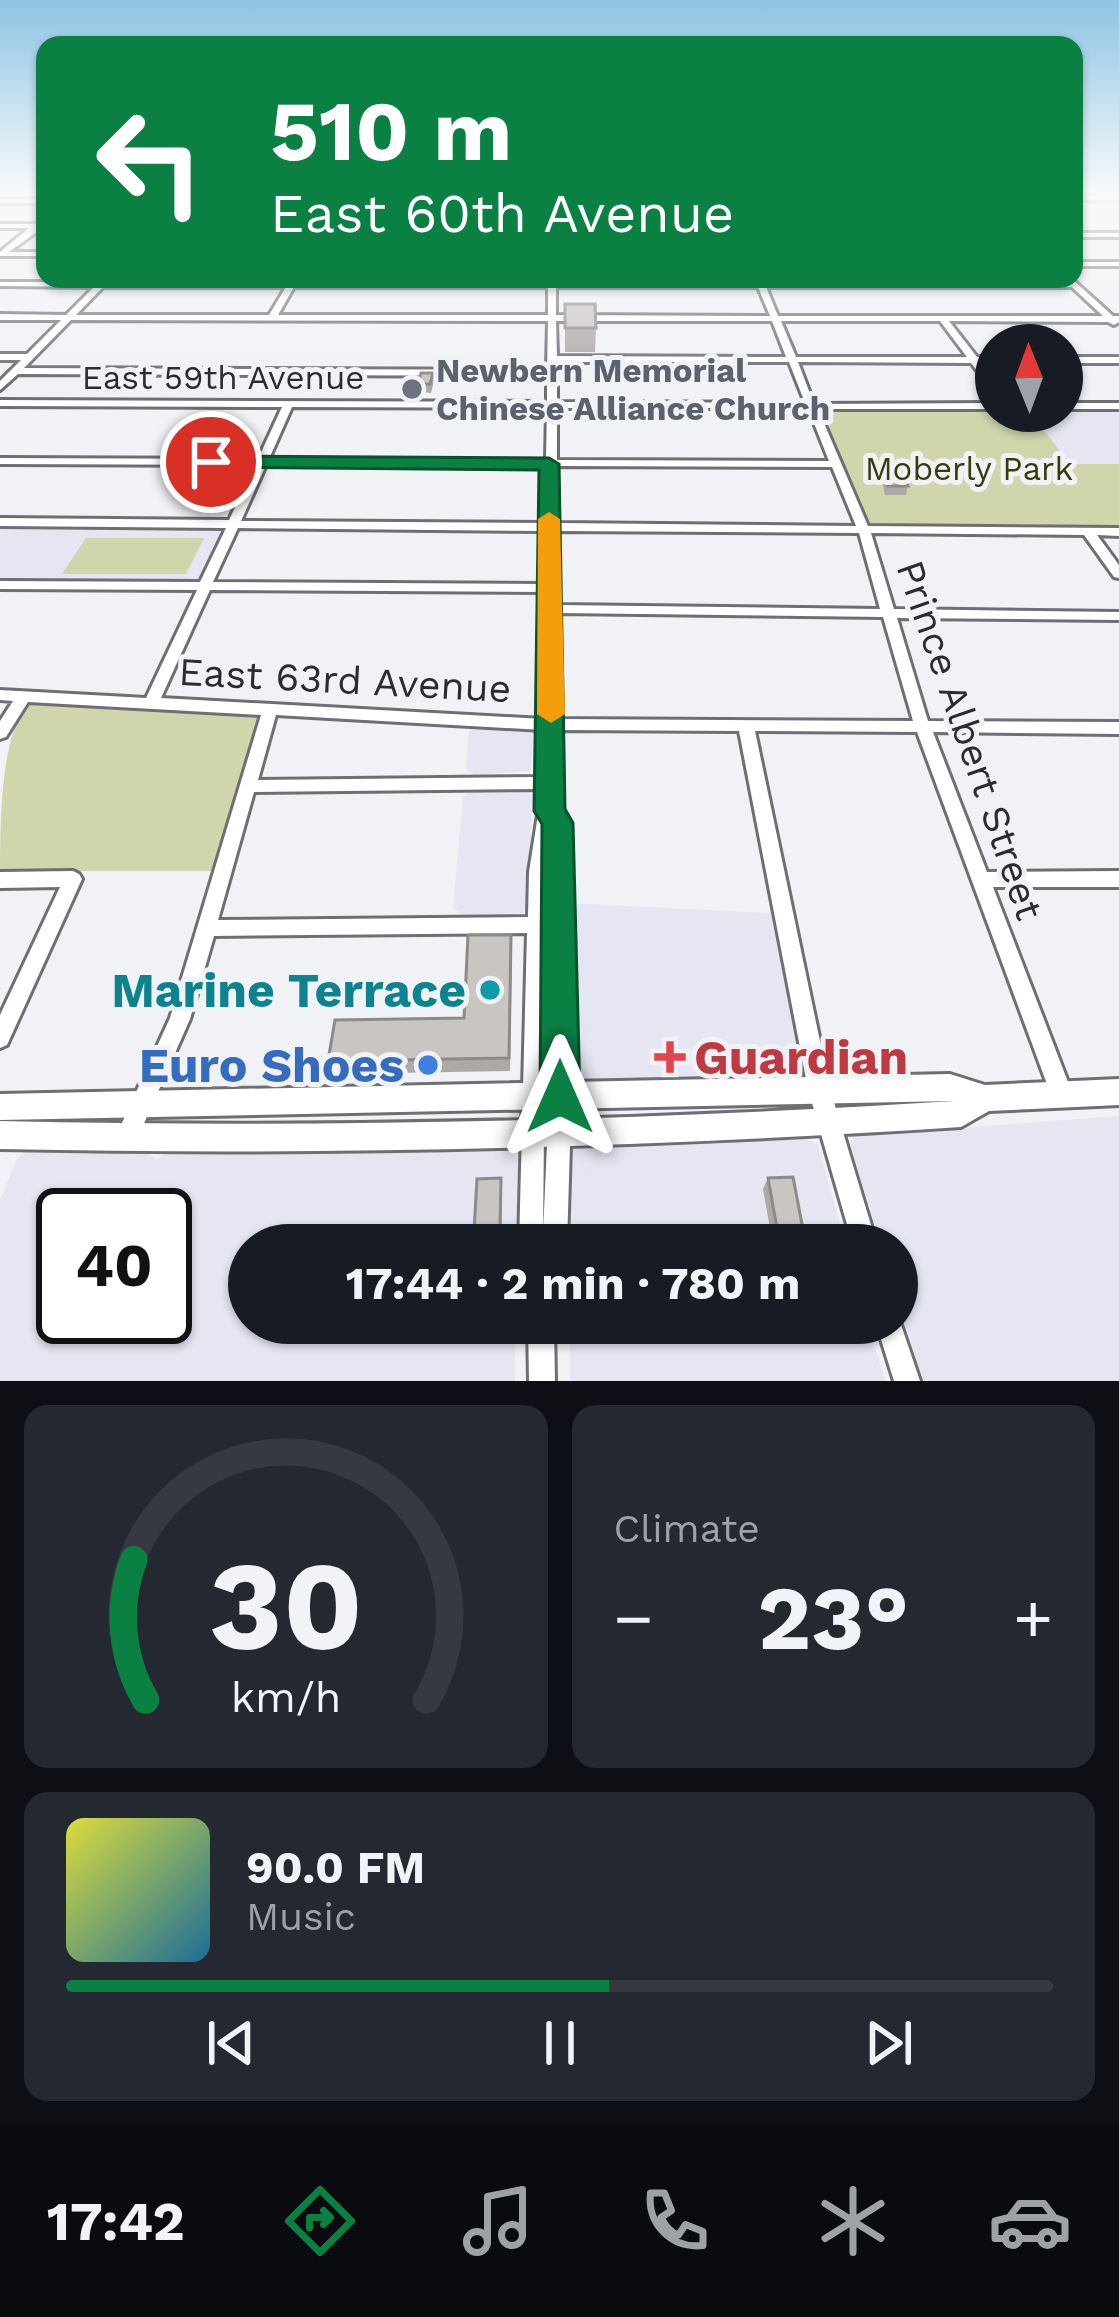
<!DOCTYPE html>
<html lang="en">
<head>
<meta charset="utf-8">
<style>
  :root { --surface:#171b24; --page:#242831; --text:#f1f3f6; --muted:#9ea1a6; --line:#363941; --accent:#0b8043 }
  body { margin:0; font-family:"Work Sans",sans-serif; background:var(--page); color:var(--text); height:100vh; display:flex; flex-direction:column; font-size:45px; white-space:nowrap }
  * { box-sizing:border-box; margin:0 }
  p { font-size:39px; color:var(--muted) }
  .icon { flex:none; width:66px; height:66px; fill:none; stroke:currentColor; stroke-width:2; stroke-linecap:round; stroke-linejoin:round }
  .map { position:relative; height:1381px; overflow:hidden }
  .details { display:flex; flex-direction:column; gap:24px; padding:24px; background:#0d0f14; flex:1 }
  .details>* { flex:none }
  .top-card { position:absolute; left:36px; top:36px; width:1047px; height:252px; border-radius:24px; box-shadow:0 3px 9px #0004; background:#0b8043; color:#fff; overflow:hidden }
  .needle { width:78px; rotate:359deg }
  .fabs { position:absolute; left:975px; top:324px; display:grid; gap:24px }
  .fabs a { display:grid; place-items:center; width:108px; height:108px; border-radius:50%; background:var(--surface); box-shadow:0 3px 9px #0004; font-size:60px }
  .speed { position:absolute; left:36px; top:1188px; display:flex; gap:24px; font-size:60px; font-weight:700; text-align:center }
  .speed>* { display:grid; place-content:center; width:156px; height:156px; border-radius:50%; background:var(--surface); box-shadow:0 3px 9px #0004; line-height:1 }
  .speed .limit { border:6px solid #111; border-radius:18px; background:#fff; color:#111 }
  .pin { position:absolute; display:grid; place-items:center; width:102px; height:102px; color:#fff; margin:-51px; border:6px solid #fff; border-radius:50%; box-shadow:0 3px 12px #0007 }
  .me { position:absolute; width:132px; margin:-66px; rotate:0deg; stroke-linejoin:round; filter:drop-shadow(0 0 9px #0008) }
  .turn { display:flex; align-items:center; gap:42px; height:252px; padding:0 36px; font-size:54px }
  .turn .icon { width:156px; height:156px; stroke-width:2.5 }
  .turn b { display:block; font-size:84px; line-height:102px }
  .big { font-size:90px; font-weight:700; line-height:1.1 }
  .details .tile { flex:1; display:flex; flex-direction:column; justify-content:center; gap:18px; min-width:0; padding:0 42px; border-radius:24px; background:var(--page) }
  .details .dial { align-items:center; gap:0 }
  .dial svg { height:312px; overflow:visible; fill:none; stroke:var(--line); stroke-width:7; stroke-linecap:round; text-anchor:middle }
  .dial text { fill:var(--text); stroke:none }
  .song { display:flex; align-items:center; gap:36px }
  .cover { width:144px; height:144px; border-radius:18px; background:linear-gradient(135deg,hsl(60 70% 55%),hsl(200 70% 35%)) }
  .played { height:12px; border-radius:6px; background:linear-gradient(90deg,var(--accent) 55%,var(--line) 55%) }
  .keys { display:flex; justify-content:space-around; direction:ltr }
  .heat { display:flex; justify-content:space-between; align-items:center; font-size:66px; direction:ltr }
  .details .tiles { flex:1; display:grid; gap:24px; grid-template-columns:1fr 1fr }
  .tile:last-child { grid-column:span 2 }
  .trip { position:absolute; left:228px; top:1224px; width:690px; height:120px; border-radius:60px; background:var(--surface); box-shadow:0 3px 9px #0004; font-weight:700; line-height:120px; text-align:center }
  .dock { display:flex; height:192px; justify-content:space-around; align-items:center; background:#090b0e; color:var(--muted) }
  .dock .icon { width:84px; height:84px }
  .dock .current { color:var(--accent) }
  .dock b { font-size:54px; color:var(--text) }
  .map>svg:first-child { display:block }
  .built { fill:#e5e6f2; fill-rule:evenodd }
  .green { fill:#d0d5ac }
  .lines { fill:none; stroke-linecap:round; stroke-linejoin:round }
  .minor-casing { stroke:#6e6f73; stroke-width:6 }
  .major-casing { stroke:#6e6f73; stroke-width:6 }
  .minor { fill:#fff; fill-rule:evenodd }
  .major { fill:#fff; fill-rule:evenodd }
  .wall { fill:#ada9a7 }
  .building { fill:#c9c5c2; stroke:#8d8a88; stroke-width:3 }
  .route { fill:#0b8043; stroke:#07532c; stroke-width:3 }
  .slow { fill:#f59e0b }
  .worship-dot { fill:#6b7280; stroke:#f1f2f6; stroke-width:4.5 }
  .culture-dot { fill:#0f9aa8; stroke:#f1f2f6; stroke-width:4.5 }
  .health-dot { fill:#e0444e; stroke:#f1f2f6; stroke-width:4.5 }
  .shop-dot { fill:#3f7fe0; stroke:#f1f2f6; stroke-width:4.5 }
  .labels { text-anchor:middle; dominant-baseline:central; stroke-width:10; stroke-linejoin:round; paint-order:stroke }
  .far-worship-label { font-size:33px; font-weight:bold; fill:#5b616d; stroke:#f1f2f6; text-anchor:start }
  .far-street-label { font-size:33px; fill:#2b2c2d; stroke:#f1f2f6 }
  .far-park-label { font-size:33px; fill:#383c08; stroke:#f1f2f6 }
  .street-label { font-size:39px; fill:#2b2c2d; stroke:#f1f2f6 }
  .near-culture-label { font-size:48px; font-weight:bold; fill:#0d838f; stroke:#f1f2f6; text-anchor:end }
  .near-health-label { font-size:48px; font-weight:bold; fill:#be3a42; stroke:#f1f2f6; text-anchor:start }
  .near-shop-label { font-size:48px; font-weight:bold; fill:#366cbe; stroke:#f1f2f6; text-anchor:end }
</style>
</head>
<body>
<div class="map">
<svg width="1119" height="1381" viewBox="0 0 1119 1381">
  <rect width="100%" height="100%" fill="#f1f2f6"/>
  <!-- built -->
  <g class="built">
    <polygon points="1119,409 1119,464 1070,464 1029,411"/>
    <polygon points="0,524 227,525 199,583 0,582"/>
    <polygon points="479,727 533,732 531,771 475,775 466,769 469,731"/>
    <polygon points="473,790 523,790 532,796 529,905 524,913 462,915 453,907 463,797"/>
    <polygon points="567,903 771,913 801,1067 798,1074 581,1086 570,1081"/>
    <polygon points="1119,1116 1119,1381 923,1381 897,1297 897,1245 881,1245 850,1144 853,1136"/>
    <polygon points="804,1136 818,1145 846,1245 570,1245 569,1157 574,1148"/>
    <path d="M504,1147L520,1161L518,1245H249V1323H516L515,1381H0V1200L17,1159L27,1150L147,1151L156,1160L170,1151ZM63,1215H165V1317H63Z"/>
    <polygon points="570,1323 868,1323 885,1381 570,1381"/>
  </g>
  <!-- green -->
  <g class="green">
    <polygon points="825,408 1029,411 1070,464 1119,464 1119,528 870,525 852,498 820,411"/>
    <polygon points="86,538 204,538 186,574 62,574"/>
    <path d="M35,702L258,717L218,871H0C0,830 0,714 35,702Z"/>
  </g>
  <g class="lines">
    <!-- minor casing -->
    <g class="minor-casing">
      <g id="minor">
        <rect x="1074" y="196" width="45" height="4"/>
        <rect x="0" y="199" width="45" height="4"/>
        <polygon points="45,217 42,228 9,252 45,252 45,256 0,256 0,252 29,228 0,228 0,224 35,224"/>
        <rect x="1074" y="233" width="45" height="4"/>
        <rect x="1074" y="262" width="45" height="4"/>
        <path d="M290,279H298L296,282H548V279H556V282H756L755,279H763L764,282L1067,283V279H1072L1113,316H1119V322L1114,325L1108,322L949,321L977,357H996V363H981L996,382V392L993,391L971,363L798,362L814,404L996,403V409H818L868,526L1119,528V536L1097,535L1119,565V578L1114,577L1084,535L871,533L894,609L1119,612V620L897,618L928,721L1119,722V734L933,732L987,872L1119,871V887H993L1073,1095L1070,1103L1062,1106L1054,1103L1051,1095L917,732L755,731L830,1089L877,1245H853L808,1089L739,731L559,730V783L556,806L566,823L572,1079L567,1245H519L527,933L214,936L190,1019L135,1144L127,1147L119,1144L116,1136L170,1018L261,715L28,702L6,737L0,739V721L13,701L0,700V690L146,698L197,590L0,589V581L200,582L226,528L0,526V518L229,520L255,465L0,464V458L258,459L282,407L0,406V400L547,402V376L18,374L0,390V381L21,360H0V354H27L61,320H0V314L66,315L94,287L0,286V282H99L103,280L107,282H288ZM103,287H286L269,315H76ZM294,287H548V315H278ZM556,287H758L770,316L556,315ZM766,287H1072L1103,316H778ZM71,320L548,321L547,370L24,368ZM556,321H772L786,357L557,356ZM781,321H940L967,357H796ZM557,362H789L805,403L557,402ZM292,407L547,408L546,460L269,459ZM557,408H808L829,461L557,460ZM266,465L546,466L545,523L241,521ZM557,466L832,467L856,526L558,523ZM238,528L545,531V584L213,582ZM558,531L859,533L880,609L558,605ZM210,590L545,592L543,719L161,698ZM558,613L883,617L913,721L559,719ZM276,715L543,730V777L258,780ZM542,789L529,872L528,917L218,920L254,792ZM549,860V917H547ZM546,933H549L550,1079L543,1233Z"/>
        <rect x="1062" y="357" width="57" height="6"/>
        <rect x="1062" y="403" width="57" height="6"/>
        <polygon points="73,871 79,874 82,879 7,1045 0,1048 0,1015 60,887 0,888 0,872"/>
        <polygon points="897,1313 920,1381 894,1381 876,1323 897,1323"/>
        <polygon points="528,1323 554,1323 555,1381 529,1381"/>
      </g>
    </g>
    <!-- major casing -->
    <g class="major-casing">
      <path id="major" d="M950,1074L985,1085L1119,1079V1105L989,1111L961,1127C641,1148 321,1156 0,1149V1121C318,1128 636,1121 954,1101L0,1120V1094Z"/>
    </g>
    <!-- minor -->
    <use href="#minor" class="minor"/>
    <!-- major -->
    <use href="#major" class="major"/>
  </g>
  <!-- wall -->
  <g class="wall">
    <polygon points="565,304 596,328 595,352 565,352"/>
    <polygon points="433,373 434,381 431,393 419,392 418,384"/>
    <polygon points="885,471 908,486 906,495 885,495 882,480"/>
    <polygon points="512,949 510,1071 333,1074 328,1061 464,1018"/>
    <polygon points="768,1178 806,1245 773,1245 763,1189"/>
    <polygon points="502,1190 501,1241 476,1241 474,1231"/>
  </g>
  <!-- building -->
  <g class="building">
    <polygon points="565,304 595,304 596,328 565,328"/>
    <polygon points="421,373 433,373 430,384 418,384"/>
    <polygon points="885,471 901,471 908,486 887,486"/>
    <polygon points="468,935 511,935 509,1058 328,1061 335,1020 464,1018"/>
    <polygon points="793,1177 806,1245 780,1245 768,1178"/>
    <polygon points="501,1178 500,1230 474,1231 477,1179"/>
  </g>
  <!-- sky -->
  <linearGradient id="sky" x2="0" y2="1"><stop stop-color="#8dc5e4"/><stop offset="0.5" stop-color="#f9f9fb"/><stop offset="1" stop-color="#f9f9fb" stop-opacity="0"/></linearGradient>
  <rect width="1119" height="384" fill="url(#sky)"/>
  <!-- route -->
  <polygon class="route" points="211,456 549,458 559,464 565,809 573,823 580,1097 574,1111 560,1117 546,1111 540,1097 542,824 534,811 539,470 204,467 201,462"/>
  <!-- slow -->
  <polygon class="slow" points="549,512 560,519 565,714 551,723 537,714 538,519"/>
  <!-- markers -->
  <circle class="worship-dot" cx="412" cy="389" r="12"/>
  <circle class="culture-dot" cx="490" cy="990" r="12"/>
  <path class="health-dot" d="M664 1039h12v12h12v12h-12v12h-12v-12h-12v-12h12z"/>
  <circle class="shop-dot" cx="428" cy="1065" r="12"/>
  <g class="labels">
    <!-- far-worship labels -->
    <g class="far-worship-label">
      <text x="436" y="370">Newbern Memorial<tspan x="436" dy="38">Chinese Alliance Church</tspan></text>
    </g>
    <!-- far-street labels -->
    <g class="far-street-label">
      <text x="223" y="377">East 59th Avenue</text>
    </g>
    <!-- far-park labels -->
    <g class="far-park-label">
      <text x="969" y="468">Moberly Park</text>
    </g>
    <!-- street labels -->
    <g class="street-label">
      <text transform="translate(345 680) rotate(3)">East 63rd Avenue</text>
      <text transform="translate(970 740) rotate(71)">Prince Albert Street</text>
    </g>
    <!-- near-culture labels -->
    <g class="near-culture-label">
      <text x="466" y="990">Marine Terrace</text>
    </g>
    <!-- near-health labels -->
    <g class="near-health-label">
      <text x="694" y="1057">Guardian</text>
    </g>
    <!-- near-shop labels -->
    <g class="near-shop-label">
      <text x="404" y="1065">Euro Shoes</text>
    </g>
  </g>
</svg>
<div class="fabs">
<a><svg class="needle" viewBox="-14 -14 28 28"><path d="M0-13l5 13h-10z" fill="#e53935"/><path d="M0 13l5-13h-10z" fill="#9ea1a6"/></svg></a>
</div>
<div class="speed"><div class="limit">40</div></div>
<div class="pin" style="left:211px;top:462px;background:#d93025"><svg class="icon" aria-label="arrive" viewBox="0 0 24 24"><path d="M6 21V4h12l-3 4 3 4H6"/></svg></div>
<svg class="me" style="left:560px;top:1097px" viewBox="-20 -20 40 40"><path d="M0-17L14 15 0 8-14 15z" fill="#0b8043" stroke="#fff" stroke-width="4"/></svg>
<div class="trip">17:44 · 2 min · 780 m</div>
<div class="top-card">
<div class="turn"><svg class="icon" aria-label="left" viewBox="0 0 24 24"><path d="M17 20v-9H6M10 6l-5 5 5 5"/></svg><div><b>510 m</b>East 60th Avenue</div></div>
</div>
</div>
<section class="details">
<div class="tiles">
<div class="tile dial"><svg viewBox="0 0 100 80">
<path d="M14 69A42 42 0 1 1 86 69"/>
<path d="M14 69A42 42 0 0 1 11 33" stroke="#0b8043"/>
<text x="50" y="56" font-size="32" font-weight="700">30</text>
<text x="50" y="72" font-size="11">km/h</text>
</svg></div>
<div class="tile"><p>Climate</p>
<div class="heat"><a>−</a><b class="big">23°</b><a>+</a></div>
</div>
<div class="tile">
<div class="song"><i class="cover"></i><div><b>90.0 FM</b><p>Music</p></div></div>
<div class="played"></div>
<div class="keys"><svg class="icon" aria-label="previous" viewBox="0 0 24 24"><path d="M18 5L8 12l10 7zM5 5v14"/></svg><svg class="icon" aria-label="pause" viewBox="0 0 24 24"><path d="M8 5v14M16 5v14"/></svg><svg class="icon" aria-label="next" viewBox="0 0 24 24"><path d="M6 5l10 7-10 7zM19 5v14"/></svg></div>
</div>
</div>
</section>
<nav class="dock">
<b>17:42</b>
<svg class="icon current" aria-label="directions" viewBox="0 0 24 24"><path d="M12 3l9 9-9 9-9-9zM9 14v-3h6M13 9l2 2-2 2"/></svg>
<svg class="icon" aria-label="music" viewBox="0 0 24 24"><path d="M9 18V5l10-2v13"/><circle cx="6" cy="18" r="3"/><circle cx="16" cy="16" r="3"/></svg>
<svg class="icon" aria-label="phone" viewBox="0 0 24 24"><path d="M5 4h4l2 5-3 2q2 4 5 5l2-3 5 2v4C11 20 4 13 5 4z"/></svg>
<svg class="icon" aria-label="climate" viewBox="0 0 24 24"><path d="M12 3v18M4 7l16 10M4 17L20 7"/></svg>
<svg class="icon" aria-label="car" viewBox="0 0 24 24"><path d="M5 17H2v-5l4-1 3-4h7l3 4 3 1v5h-3M9 17h6M6 11h13"/><circle cx="7" cy="17" r="2"/><circle cx="17" cy="17" r="2"/></svg>
</nav>
</body>
</html>
